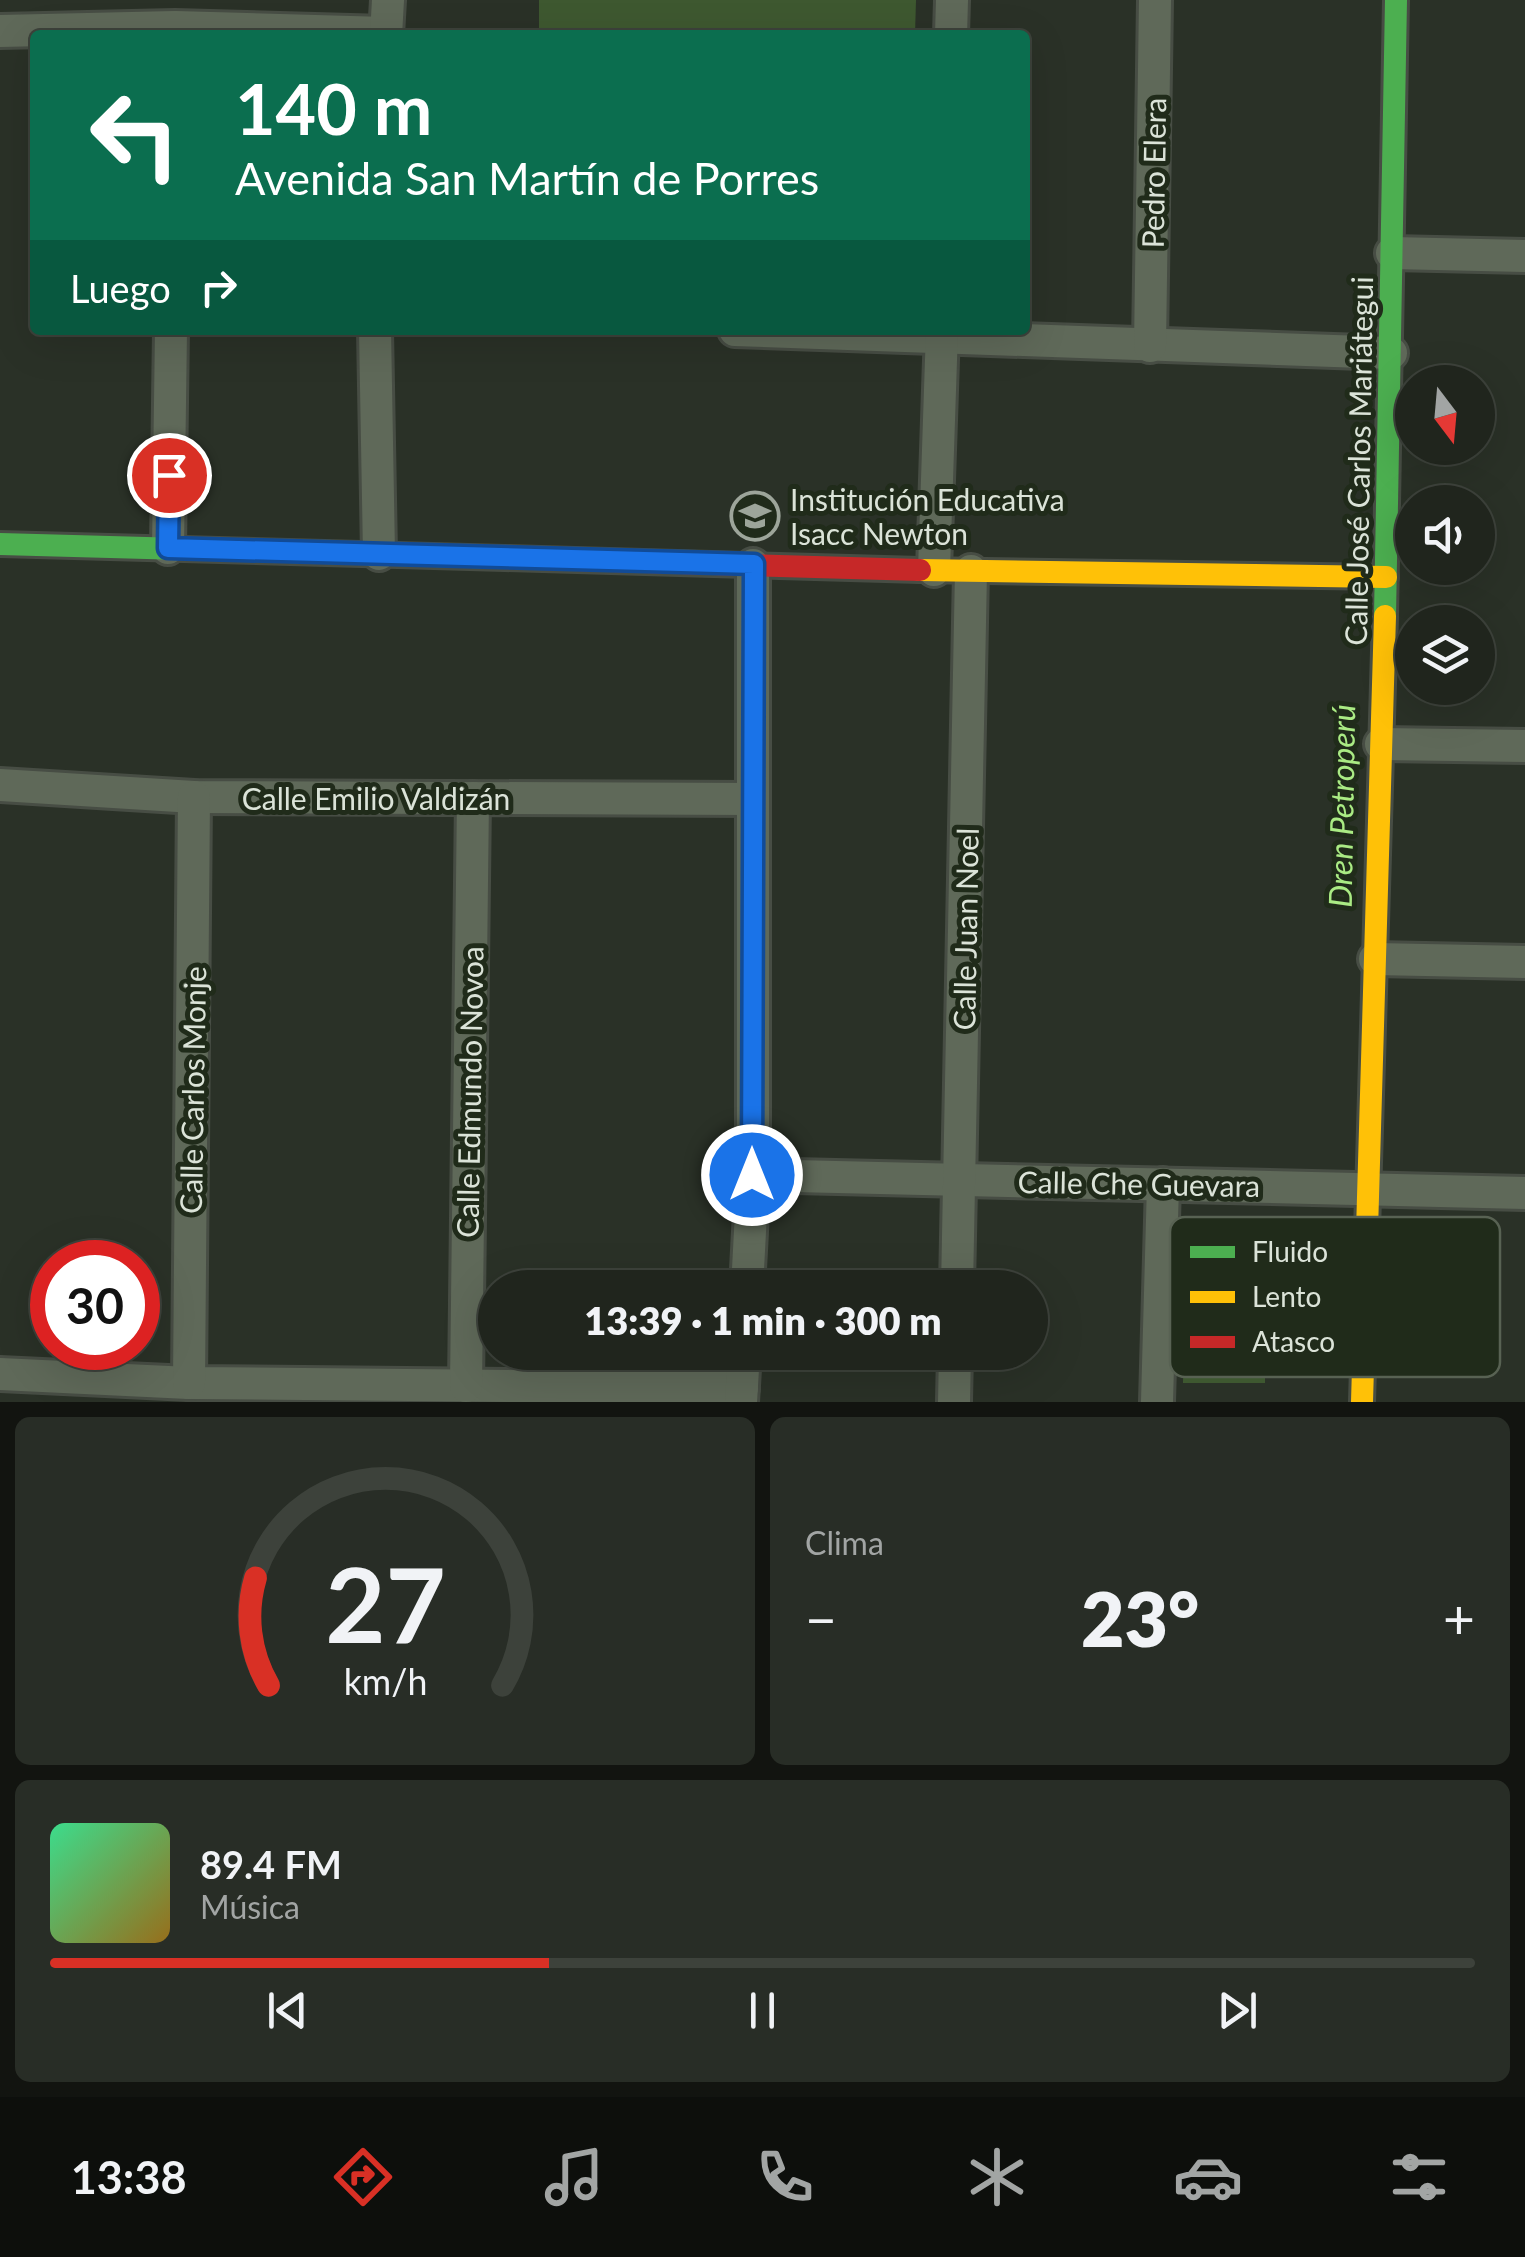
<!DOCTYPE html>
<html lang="es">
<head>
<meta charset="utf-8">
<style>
  :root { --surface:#20251d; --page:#282d26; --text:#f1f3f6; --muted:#a2a5a4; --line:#3d423b; --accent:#d93025 }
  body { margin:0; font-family:Lato,sans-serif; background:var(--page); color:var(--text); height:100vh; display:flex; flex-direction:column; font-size:38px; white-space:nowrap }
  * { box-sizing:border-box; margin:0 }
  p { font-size:32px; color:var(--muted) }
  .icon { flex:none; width:55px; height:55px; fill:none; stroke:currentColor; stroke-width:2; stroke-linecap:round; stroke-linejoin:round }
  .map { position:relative; height:1402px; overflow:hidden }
  .details { display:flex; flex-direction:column; gap:15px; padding:15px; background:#121410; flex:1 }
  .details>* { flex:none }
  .hud { position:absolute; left:30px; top:30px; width:1000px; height:305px; border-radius:10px; box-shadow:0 10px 40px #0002,0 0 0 2px var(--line); background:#0b6e4f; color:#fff; overflow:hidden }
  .needle { width:65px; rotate:164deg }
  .buttons { position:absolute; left:1395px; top:365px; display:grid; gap:20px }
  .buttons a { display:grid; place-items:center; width:100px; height:100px; border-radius:50%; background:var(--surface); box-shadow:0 10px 40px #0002,0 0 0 2px var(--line); font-size:50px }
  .speed { position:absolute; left:30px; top:1240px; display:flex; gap:20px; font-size:50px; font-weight:700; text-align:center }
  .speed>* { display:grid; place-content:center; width:130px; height:130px; border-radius:50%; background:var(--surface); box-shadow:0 10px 40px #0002,0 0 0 2px var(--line); line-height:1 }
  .speed .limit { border:15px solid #d22; background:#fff; color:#111 }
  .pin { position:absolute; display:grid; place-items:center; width:85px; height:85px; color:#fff; margin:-42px; border:5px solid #fff; border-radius:50%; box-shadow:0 2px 10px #0007 }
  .me { position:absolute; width:110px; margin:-55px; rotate:0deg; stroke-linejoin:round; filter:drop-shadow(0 0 8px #0008) }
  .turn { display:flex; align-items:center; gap:35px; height:210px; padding:0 40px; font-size:45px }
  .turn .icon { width:130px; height:130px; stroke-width:2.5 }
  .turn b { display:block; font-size:70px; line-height:85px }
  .then { display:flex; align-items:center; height:95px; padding:0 40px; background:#0003; gap:20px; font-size:38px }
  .big { font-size:75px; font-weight:800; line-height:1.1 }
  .details .widget { flex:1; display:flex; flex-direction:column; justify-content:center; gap:15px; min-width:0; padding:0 35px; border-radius:15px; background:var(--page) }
  .details .dial { align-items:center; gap:0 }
  .dial svg { height:260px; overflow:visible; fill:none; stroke:var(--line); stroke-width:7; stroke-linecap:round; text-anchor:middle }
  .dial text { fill:var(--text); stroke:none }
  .song { display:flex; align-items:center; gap:30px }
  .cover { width:120px; height:120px; border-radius:15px; background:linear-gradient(135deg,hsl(150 70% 55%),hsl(40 70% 35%)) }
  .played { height:10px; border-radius:5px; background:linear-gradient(90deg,var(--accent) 35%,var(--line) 35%) }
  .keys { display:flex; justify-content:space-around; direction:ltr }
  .heat { display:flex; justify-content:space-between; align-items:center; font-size:55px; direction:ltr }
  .details .tiles { flex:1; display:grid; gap:15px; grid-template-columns:1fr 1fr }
  .widget:last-child { grid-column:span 2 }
  .trip { position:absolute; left:478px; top:1270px; width:570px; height:100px; border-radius:50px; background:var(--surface); box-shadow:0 10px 40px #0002,0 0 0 2px var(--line); font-weight:800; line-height:100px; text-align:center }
  .menu { display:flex; height:160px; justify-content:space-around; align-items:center; background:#0d0f0c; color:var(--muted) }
  .menu .icon { width:70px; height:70px }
  .menu .current { color:var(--accent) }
  .menu b { font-size:45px; color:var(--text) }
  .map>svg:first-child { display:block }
  .green { fill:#3e5830 }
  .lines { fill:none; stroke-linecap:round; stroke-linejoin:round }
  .street-casing { stroke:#474d44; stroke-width:38 }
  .fast-casing { stroke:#474d44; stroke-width:28 }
  .slow-casing { stroke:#474d44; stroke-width:28 }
  .jam-casing { stroke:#474d44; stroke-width:28 }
  .street { stroke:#5f6959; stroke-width:32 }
  .fast { stroke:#4caf50; stroke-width:22 }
  .slow { stroke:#ffc107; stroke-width:22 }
  .jam { stroke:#c62828; stroke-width:22 }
  .route-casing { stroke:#114b97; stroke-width:25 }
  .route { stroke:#1a73e8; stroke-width:18 }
  .labels { text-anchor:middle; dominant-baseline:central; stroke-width:10; stroke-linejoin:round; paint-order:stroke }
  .street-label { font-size:30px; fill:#dbe3d8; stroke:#202b1a }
  .poi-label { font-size:30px; fill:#dbe3d8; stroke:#202b1a; text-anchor:start }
  .water-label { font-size:32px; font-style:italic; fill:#aaeb84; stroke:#202b1a }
  .key { fill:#202b1a; stroke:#586253; stroke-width:2.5 }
  .key-label { font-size:28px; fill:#dbe3d8 }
</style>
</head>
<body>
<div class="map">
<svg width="1525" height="1402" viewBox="0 0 1525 1402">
  <rect width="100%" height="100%" fill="#2a3127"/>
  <!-- green -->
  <g class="green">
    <polygon points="539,0 916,0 915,35 539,35"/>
    <polygon points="1185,1226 1266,1227 1265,1383 1183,1383"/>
  </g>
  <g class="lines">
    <!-- street casing -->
    <g class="street-casing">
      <g id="street">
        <polyline points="0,31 175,27 386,33"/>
        <polyline points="386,35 388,0"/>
        <polyline points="951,35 952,0"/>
        <polyline points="1392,253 1525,256"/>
        <polyline points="375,330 379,554"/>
        <polyline points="735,330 1391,353"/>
        <polyline points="1150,346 1155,0"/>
        <polyline points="168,548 171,330"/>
        <polyline points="934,570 942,330"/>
        <polyline points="1381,744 1525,746"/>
        <polyline points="0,785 194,797 753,799"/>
        <polyline points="1375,959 1525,962"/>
        <polyline points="753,1175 1525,1193"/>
        <polyline points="747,1288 753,1175 753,565"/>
        <polyline points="957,1288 971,571"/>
        <polyline points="0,1374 189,1383 742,1388"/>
        <polyline points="189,1383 194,797"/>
        <polyline points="466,1386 473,798"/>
        <polyline points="741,1402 744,1352"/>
        <polyline points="954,1402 955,1352"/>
        <polyline points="1157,1402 1163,1184"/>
      </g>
    </g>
    <!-- fast casing -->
    <g class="fast-casing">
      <g id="fast">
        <polyline points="0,544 505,558"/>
        <polyline points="1385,616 1396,0"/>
      </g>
    </g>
    <!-- slow casing -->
    <g class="slow-casing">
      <g id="slow">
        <polyline points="920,570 1386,577"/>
        <polyline points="1362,1402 1385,616"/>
      </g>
    </g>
    <!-- jam casing -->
    <g class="jam-casing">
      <polyline id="jam" points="505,558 920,570"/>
    </g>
    <!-- street -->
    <use href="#street" class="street"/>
    <!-- fast -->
    <use href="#fast" class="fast"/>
    <!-- slow -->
    <use href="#slow" class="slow"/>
    <!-- jam -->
    <use href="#jam" class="jam"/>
  </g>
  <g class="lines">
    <!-- route casing -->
    <g class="route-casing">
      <polyline id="route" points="169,475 168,548 754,564 752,1175"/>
    </g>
    <!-- route -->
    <use href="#route" class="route"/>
  </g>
  <!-- icons -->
  <defs>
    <g id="school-ring" transform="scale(2.5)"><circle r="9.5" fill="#202b1a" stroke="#9da59a" stroke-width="1.5"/><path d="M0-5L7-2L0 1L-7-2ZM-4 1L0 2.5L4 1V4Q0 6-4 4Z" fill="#9da59a"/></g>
  </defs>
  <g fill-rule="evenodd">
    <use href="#school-ring" x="755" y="516"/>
  </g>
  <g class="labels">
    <!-- street labels -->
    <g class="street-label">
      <text transform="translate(1153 173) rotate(-89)">Pedro Elera</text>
      <text transform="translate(1358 461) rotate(-89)">Calle José Carlos Mariátegui</text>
      <text x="376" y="798">Calle Emilio Valdizán</text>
      <text transform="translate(965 929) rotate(-89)">Calle Juan Noel</text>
      <text transform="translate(192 1090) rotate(-89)">Calle Carlos Monje</text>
      <text transform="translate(469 1092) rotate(-89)">Calle Edmundo Novoa</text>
      <text transform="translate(1139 1183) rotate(1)">Calle Che Guevara</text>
    </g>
    <!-- poi labels -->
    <g class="poi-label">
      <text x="790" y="499">Institución Educativa<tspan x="790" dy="34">Isacc Newton</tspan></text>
    </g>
    <!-- water labels -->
    <g class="water-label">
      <text transform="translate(1341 806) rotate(-89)">Dren Petroperú</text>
    </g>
  </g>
  <!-- legend -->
  <rect x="1170" y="1217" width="330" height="160" rx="15" class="key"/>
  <rect x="1190" y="1246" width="45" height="12" fill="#4caf50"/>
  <rect x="1190" y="1291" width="45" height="12" fill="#ffc107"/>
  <rect x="1190" y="1336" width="45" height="12" fill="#c62828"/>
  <g class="key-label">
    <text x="1252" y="1262">Fluido</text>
    <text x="1252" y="1307">Lento</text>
    <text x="1252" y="1352">Atasco</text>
  </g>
</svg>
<div class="buttons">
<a><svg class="needle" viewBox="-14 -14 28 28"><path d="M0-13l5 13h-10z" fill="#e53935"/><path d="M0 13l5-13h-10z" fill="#a2a5a4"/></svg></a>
<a><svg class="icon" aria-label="sound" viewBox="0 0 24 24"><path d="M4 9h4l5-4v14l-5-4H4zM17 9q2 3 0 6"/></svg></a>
<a><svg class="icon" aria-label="layers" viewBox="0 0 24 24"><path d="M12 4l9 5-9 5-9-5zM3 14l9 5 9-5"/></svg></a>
</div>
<div class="speed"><div class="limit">30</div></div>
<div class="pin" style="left:169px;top:475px;background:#d93025"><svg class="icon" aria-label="arrive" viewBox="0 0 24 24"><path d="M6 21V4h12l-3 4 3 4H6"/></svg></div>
<svg class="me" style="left:752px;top:1175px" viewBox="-20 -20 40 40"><circle r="17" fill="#1a73e8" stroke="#fff" stroke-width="3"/><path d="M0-11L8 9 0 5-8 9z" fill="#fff"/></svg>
<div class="trip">13:39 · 1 min · 300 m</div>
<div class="hud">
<div class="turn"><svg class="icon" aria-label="left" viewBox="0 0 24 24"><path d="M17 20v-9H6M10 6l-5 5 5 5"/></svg><div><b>140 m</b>Avenida San Martín de Porres</div></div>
<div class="then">Luego<svg class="icon" aria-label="right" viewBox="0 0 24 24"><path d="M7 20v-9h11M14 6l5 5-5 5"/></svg></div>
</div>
</div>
<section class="details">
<div class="tiles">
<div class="widget dial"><svg viewBox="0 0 100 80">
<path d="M14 69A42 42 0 1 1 86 69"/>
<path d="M14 69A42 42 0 0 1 10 36" stroke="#d93025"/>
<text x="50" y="56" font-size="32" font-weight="700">27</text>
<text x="50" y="72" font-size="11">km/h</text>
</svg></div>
<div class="widget"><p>Clima</p>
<div class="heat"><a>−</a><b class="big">23°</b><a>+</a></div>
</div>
<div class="widget">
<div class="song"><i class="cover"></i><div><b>89.4 FM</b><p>Música</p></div></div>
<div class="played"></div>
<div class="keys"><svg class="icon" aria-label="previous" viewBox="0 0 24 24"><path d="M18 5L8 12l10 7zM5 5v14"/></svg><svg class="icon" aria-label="pause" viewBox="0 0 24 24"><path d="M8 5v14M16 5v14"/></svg><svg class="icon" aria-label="next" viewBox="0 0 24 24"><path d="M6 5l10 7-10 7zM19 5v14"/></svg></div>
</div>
</div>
</section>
<nav class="menu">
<b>13:38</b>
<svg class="icon current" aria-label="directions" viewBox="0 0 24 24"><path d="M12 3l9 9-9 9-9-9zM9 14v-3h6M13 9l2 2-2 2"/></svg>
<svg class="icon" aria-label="music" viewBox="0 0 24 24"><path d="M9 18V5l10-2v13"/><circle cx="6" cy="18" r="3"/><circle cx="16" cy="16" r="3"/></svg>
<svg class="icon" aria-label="phone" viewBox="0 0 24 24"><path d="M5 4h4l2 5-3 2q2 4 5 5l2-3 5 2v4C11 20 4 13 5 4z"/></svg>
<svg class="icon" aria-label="climate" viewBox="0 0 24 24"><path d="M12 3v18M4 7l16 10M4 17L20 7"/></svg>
<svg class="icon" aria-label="car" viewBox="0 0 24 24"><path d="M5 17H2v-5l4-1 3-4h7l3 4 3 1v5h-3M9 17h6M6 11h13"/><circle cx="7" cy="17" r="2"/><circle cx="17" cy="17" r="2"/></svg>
<svg class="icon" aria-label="filters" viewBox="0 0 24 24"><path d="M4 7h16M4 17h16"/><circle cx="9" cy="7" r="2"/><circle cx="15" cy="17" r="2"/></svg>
</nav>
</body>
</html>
